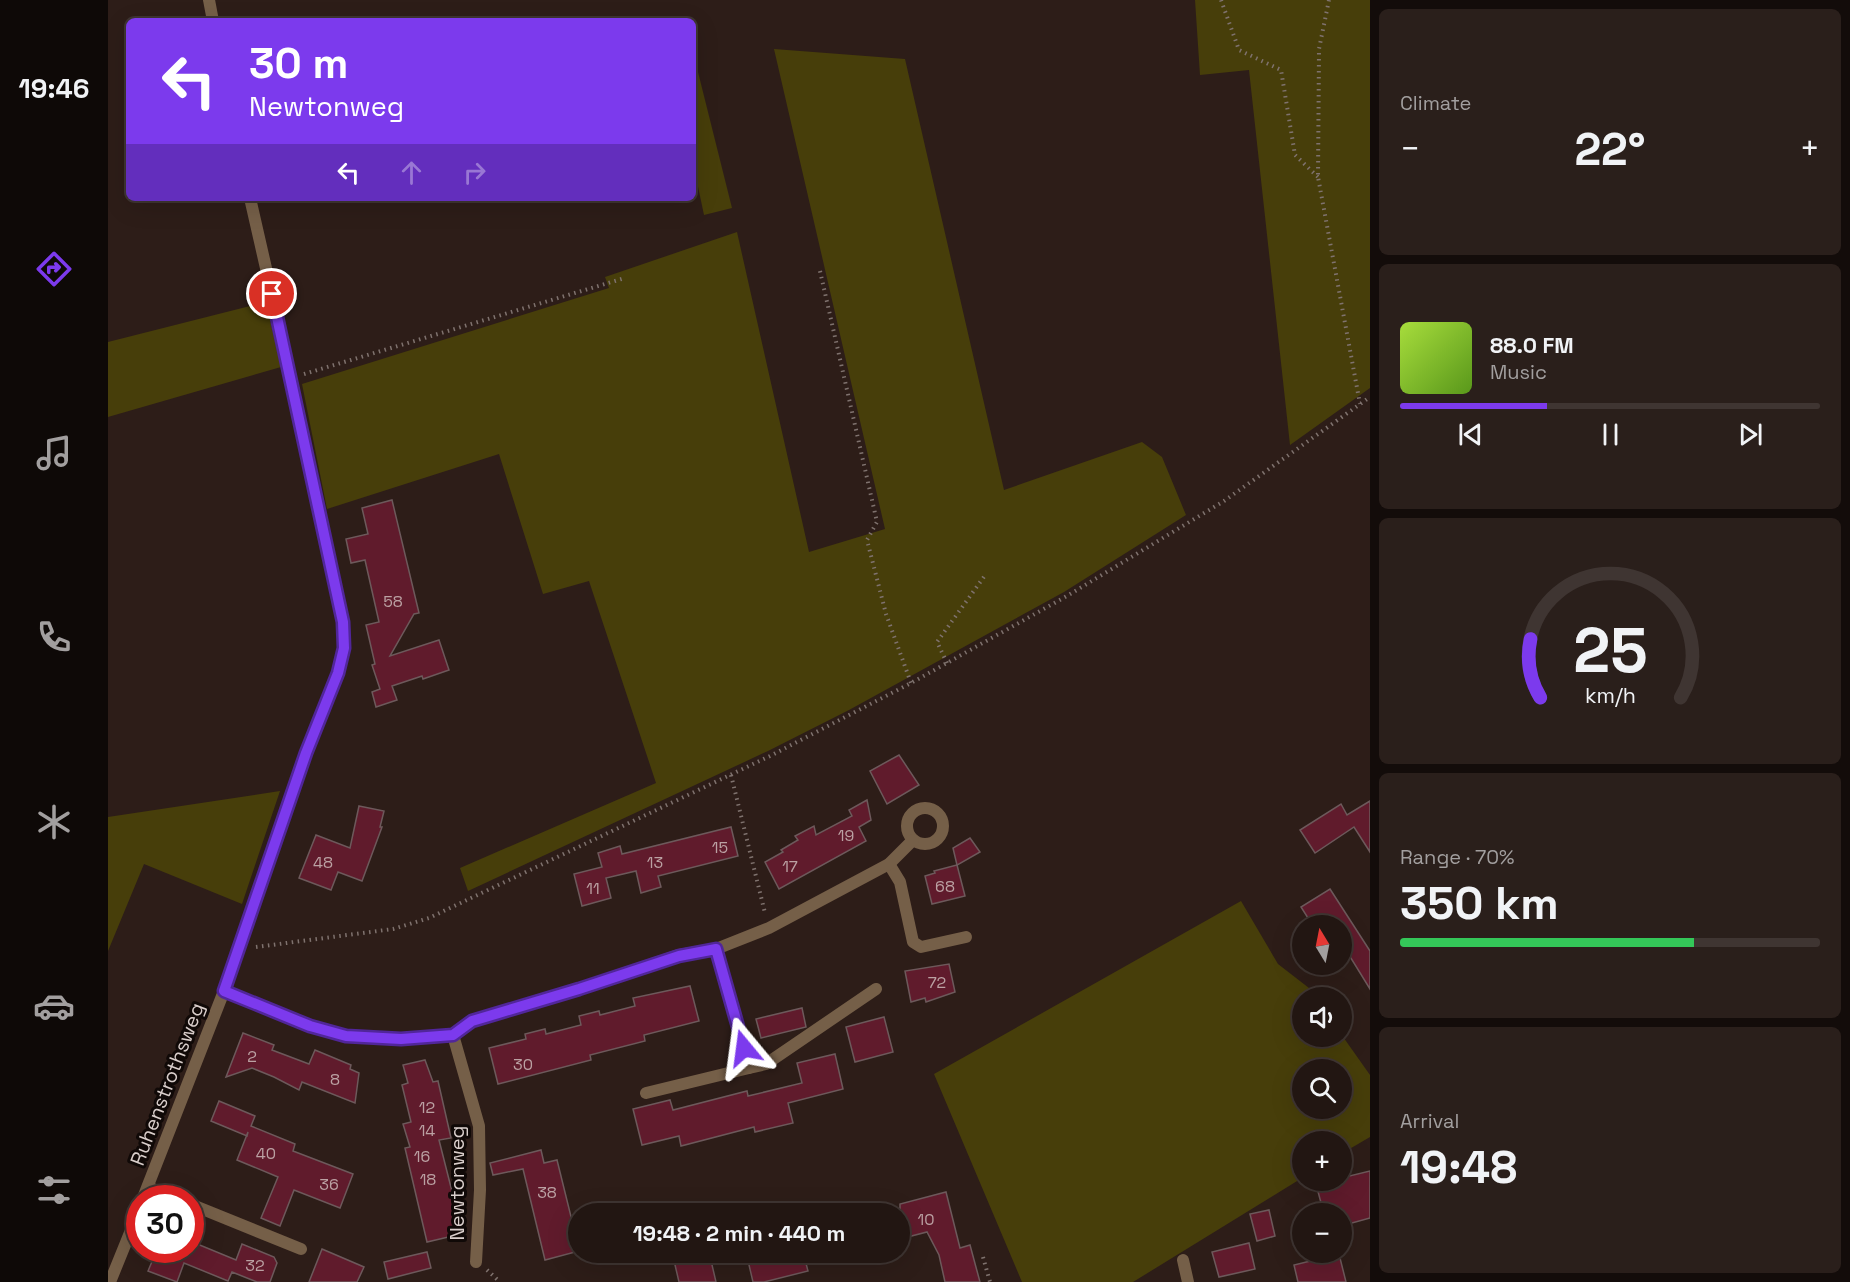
<!DOCTYPE html>
<html lang="en">
<head>
<meta charset="utf-8">
<style>
  :root { --surface:#221612; --page:#2a1f1b; --text:#f1f3f6; --muted:#a29f9f; --line:#3f3532; --accent:#7c3aed }
  body { margin:0; font-family:"Space Grotesk",sans-serif; background:var(--page); color:var(--text); height:100vh; display:flex; flex-direction:column; font-size:22px; white-space:nowrap }
  * { box-sizing:border-box; margin:0 }
  p { font-size:20px; color:var(--muted) }
  .icon { flex:none; width:33px; height:33px; fill:none; stroke:currentColor; stroke-width:2; stroke-linecap:round; stroke-linejoin:round }
  .map { position:relative; flex:1; overflow:hidden }
  .sheet { display:flex; flex-direction:column; gap:9px; padding:9px; background:#130c0a; width:480px }
  .sheet>* { flex:none }
  .top-card { position:absolute; left:18px; top:18px; width:570px; height:183px; border-radius:9px; box-shadow:0 6px 24px #0002,0 0 0 2px var(--line); background:#7c3aed; color:#fff; overflow:hidden }
  .needle { width:39px; rotate:350deg }
  .controls { position:absolute; left:1184px; top:915px; display:grid; gap:12px }
  .controls a { display:grid; place-items:center; width:60px; height:60px; border-radius:50%; background:var(--surface); box-shadow:0 6px 24px #0002,0 0 0 2px var(--line); font-size:30px }
  .speed { position:absolute; left:18px; top:1185px; display:flex; gap:12px; font-size:30px; font-weight:700; text-align:center }
  .speed>* { display:grid; place-content:center; width:78px; height:78px; border-radius:50%; background:var(--surface); box-shadow:0 6px 24px #0002,0 0 0 2px var(--line); line-height:1 }
  .speed .limit { border:9px solid #d22; background:#fff; color:#111 }
  .pin { position:absolute; display:grid; place-items:center; width:51px; height:51px; color:#fff; margin:-26px; border:3px solid #fff; border-radius:50%; box-shadow:0 2px 6px #0007 }
  .me { position:absolute; width:66px; margin:-33px; rotate:344deg; stroke-linejoin:round; filter:drop-shadow(0 0 4px #0008) }
  .turn { display:flex; align-items:center; gap:21px; height:126px; padding:0 24px; font-size:27px }
  .turn .icon { width:78px; height:78px; stroke-width:2.5 }
  .turn b { display:block; font-size:42px; line-height:51px }
  .lanes { display:flex; align-items:center; height:57px; padding:0 24px; background:#0003; justify-content:center; gap:30px; direction:ltr }
  .lanes .off { opacity:.35 }
  .big { font-size:45px; font-weight:700; line-height:1.1 }
  .sheet .card { flex:1; display:flex; flex-direction:column; justify-content:center; gap:9px; min-width:0; padding:0 21px; border-radius:9px; background:var(--page) }
  .sheet .dial { align-items:center; gap:0 }
  .dial svg { height:156px; overflow:visible; fill:none; stroke:var(--line); stroke-width:7; stroke-linecap:round; text-anchor:middle }
  .dial text { fill:var(--text); stroke:none }
  .song { display:flex; align-items:center; gap:18px }
  .cover { width:72px; height:72px; border-radius:9px; background:linear-gradient(135deg,hsl(80 70% 55%),hsl(90 70% 35%)) }
  .played { height:6px; border-radius:3px; background:linear-gradient(90deg,var(--accent) 35%,var(--line) 35%) }
  .keys { display:flex; justify-content:space-around; direction:ltr }
  .heat { display:flex; justify-content:space-between; align-items:center; font-size:33px; direction:ltr }
  .charge { height:9px; border-radius:4px; background:linear-gradient(90deg,#34c759 70%,var(--line) 0) }
  .trip { position:absolute; left:460px; top:1203px; width:342px; height:60px; border-radius:30px; background:var(--surface); box-shadow:0 6px 24px #0002,0 0 0 2px var(--line); font-weight:700; line-height:60px; text-align:center }
  main { display:flex; flex:1; min-height:0 }
  .dock { display:flex; flex-direction:column; width:108px; justify-content:space-around; align-items:center; background:#0e0907; color:var(--muted) }
  .dock .icon { width:42px; height:42px }
  .dock .selected { color:var(--accent) }
  .dock b { font-size:27px; color:var(--text) }
  .map>svg:first-child { display:block }
  .green { fill:#473e0a; fill-rule:evenodd }
  .building { fill:#601b2c; stroke:#6d595b; stroke-width:1.5 }
  .lines { fill:none; stroke-linecap:round; stroke-linejoin:round }
  .path { stroke:#7f726e; stroke-width:4; stroke-dasharray:1.5 4.5; stroke-linecap:butt }
  .minor { stroke:#755f48; stroke-width:12 }
  .route-casing { stroke:#51269a; stroke-width:15 }
  .route { stroke:#7c3aed; stroke-width:10 }
  .labels { text-anchor:middle; dominant-baseline:central; stroke-width:6; stroke-linejoin:round; paint-order:stroke }
  .number-label { font-size:16px; fill:#bba1a3 }
  .street-label { font-size:20px; fill:#d9cecb; stroke:#100907 }
</style>
</head>
<body>
<main>
<nav class="dock">
<b>19:46</b>
<svg class="icon selected" aria-label="directions" viewBox="0 0 24 24"><path d="M12 3l9 9-9 9-9-9zM9 14v-3h6M13 9l2 2-2 2"/></svg>
<svg class="icon" aria-label="music" viewBox="0 0 24 24"><path d="M9 18V5l10-2v13"/><circle cx="6" cy="18" r="3"/><circle cx="16" cy="16" r="3"/></svg>
<svg class="icon" aria-label="phone" viewBox="0 0 24 24"><path d="M5 4h4l2 5-3 2q2 4 5 5l2-3 5 2v4C11 20 4 13 5 4z"/></svg>
<svg class="icon" aria-label="climate" viewBox="0 0 24 24"><path d="M12 3v18M4 7l16 10M4 17L20 7"/></svg>
<svg class="icon" aria-label="car" viewBox="0 0 24 24"><path d="M5 17H2v-5l4-1 3-4h7l3 4 3 1v5h-3M9 17h6M6 11h13"/><circle cx="7" cy="17" r="2"/><circle cx="17" cy="17" r="2"/></svg>
<svg class="icon" aria-label="filters" viewBox="0 0 24 24"><path d="M4 7h16M4 17h16"/><circle cx="9" cy="7" r="2"/><circle cx="15" cy="17" r="2"/></svg>
</nav>
<div class="map">
<svg width="1262" height="1282" viewBox="0 0 1262 1282">
  <rect width="100%" height="100%" fill="#2d1d18"/>
  <!-- green -->
  <g class="green">
    <polygon points="1087,0 1262,0 1262,388 1182,445 1141,70 1092,75"/>
    <polygon points="666,49 797,59 896,490 1034,442 1054,457 1078,515 956,592 741,710 660,751 360,891 352,868 548,783 481,581 435,594 391,454 219,509 194,384 501,288 497,277 629,232 701,552 777,529"/>
    <polygon points="585,52 624,208 596,215 585,163"/>
    <polygon points="158,302 173,367 0,417 0,342"/>
    <polygon points="172,791 134,904 36,864 0,951 0,817"/>
    <path d="M1133,901L1170,964L1201,988L1207,997L1194,998V1036H1233V1034L1262,1075V1137L1233,1154V1142H1194V1178L1025,1282H914L826,1074ZM1194,1070H1233V1108H1194Z"/>
  </g>
  <!-- building -->
  <g class="building">
    <polygon points="284,500 311,613 306,614 282,656 331,640 341,670 315,679 314,676 284,686 289,700 268,707 264,692 272,689 264,665 267,664 258,625 271,622 257,560 243,563 238,539 260,534 254,508"/>
    <polygon points="791,755 811,785 779,804 762,771"/>
    <polygon points="759,800 763,820 751,827 758,841 671,889 657,862 675,852 673,850 690,840 687,836 706,826 708,835 744,816 741,810"/>
    <polygon points="1262,801 1262,852 1246,827 1207,853 1192,830 1233,804 1239,815"/>
    <polygon points="251,806 276,811 272,827 274,827 254,881 230,872 223,890 191,878 208,835 242,848"/>
    <polygon points="623,827 630,856 550,876 553,887 533,893 528,871 498,878 503,898 474,906 466,874 494,867 490,853 512,846 514,854"/>
    <polygon points="862,838 872,852 849,865 857,896 824,904 817,876 827,873 826,871 849,865 845,848"/>
    <polygon points="1222,889 1262,951 1262,989 1233,942 1233,926 1205,926 1193,907"/>
    <polygon points="841,964 847,992 818,1002 817,998 803,1002 797,971"/>
    <polygon points="582,986 591,1021 536,1035 537,1041 482,1055 483,1060 390,1084 381,1048 418,1039 417,1034 437,1029 438,1034 473,1025 471,1016 491,1011 492,1015 527,1006 525,998"/>
    <polygon points="694,1008 698,1027 653,1038 648,1019"/>
    <polygon points="776,1017 785,1052 747,1062 738,1027"/>
    <polygon points="135,1033 166,1045 164,1050 201,1064 207,1050 243,1065 242,1069 251,1073 247,1103 194,1082 191,1090 166,1077 144,1068 118,1077"/>
    <polygon points="727,1054 735,1089 680,1103 685,1123 647,1132 646,1127 573,1146 571,1136 534,1145 525,1109 562,1100 565,1110 639,1091 640,1096 694,1083 689,1063"/>
    <polygon points="317,1060 325,1082 330,1081 343,1138 331,1140 351,1219 346,1220 349,1235 319,1242 297,1148 302,1147 295,1124 303,1122 294,1085 300,1083 295,1065"/>
    <polygon points="111,1101 147,1116 143,1126 187,1144 185,1151 245,1174 232,1208 186,1190 172,1226 153,1218 170,1177 129,1160 140,1132 139,1136 103,1121"/>
    <polygon points="433,1150 436,1163 449,1160 471,1249 471,1251 437,1260 415,1169 385,1175 382,1163"/>
    <polygon points="1262,1171 1262,1218 1233,1226 1233,1214 1216,1214 1208,1184 1233,1180 1233,1178"/>
    <polygon points="838,1192 852,1248 862,1245 872,1282 837,1282 831,1255 819,1232 792,1239 792,1204"/>
    <polygon points="1161,1210 1167,1236 1149,1241 1142,1214"/>
    <polygon points="82,1241 128,1260 134,1244 166,1257 169,1263 162,1282 149,1282 124,1272 120,1281 76,1263 69,1282 40,1271 48,1252 44,1250 82,1250"/>
    <polygon points="1141,1243 1147,1269 1111,1277 1104,1252"/>
    <polygon points="214,1249 256,1267 249,1282 201,1282"/>
    <polygon points="319,1252 323,1268 280,1279 276,1262"/>
    <polygon points="564,1252 601,1252 608,1282 571,1282"/>
    <polygon points="638,1252 695,1252 700,1271 656,1282 645,1282"/>
    <polygon points="1231,1254 1238,1282 1190,1282 1186,1265"/>
  </g>
  <g class="lines">
    <!-- path -->
    <g class="path">
      <polyline points="1113,0 1131,50 1173,70 1187,155 1210,177"/>
      <polyline points="1221,0 1211,49 1210,177 1252,404"/>
      <polyline points="712,271 769,522 759,540 778,614 803,683"/>
      <polyline points="196,374 517,278"/>
      <polyline points="839,663 829,642 878,574"/>
      <polyline points="623,775 657,913"/>
      <polyline points="148,947 285,929 321,918 662,756 803,683 959,596 1116,501 1262,397"/>
      <polyline points="875,1257 882,1282"/>
      <polyline points="379,1270 392,1282"/>
    </g>
    <!-- minor -->
    <g class="minor">
      <polyline points="101,0 105,21"/>
      <circle cx="817" cy="826" r="18"/>
      <polyline points="781,864 792,882 805,942 813,947 858,937"/>
      <polyline points="116,991 202,1026 238,1036 293,1039 345,1035 364,1021 471,989 571,955 608,949 661,928 781,864 805,840"/>
      <polyline points="345,1035 371,1126 372,1190 368,1262"/>
      <polyline points="641,1068 658,1064 768,989"/>
      <polyline points="538,1093 641,1068 608,949"/>
      <polyline points="40,1187 68,1198"/>
      <polyline points="35,1198 116,991 198,753 230,673 236,648 235,622 183,378 142,198"/>
      <polyline points="82,1204 193,1249"/>
      <polyline points="1075,1260 1080,1282"/>
      <polyline points="2,1282 32,1208"/>
    </g>
  </g>
  <g class="lines">
    <!-- route casing -->
    <g class="route-casing">
      <polyline id="route" points="164,294 235,622 236,648 230,673 198,753 116,991 202,1026 238,1036 293,1039 345,1035 364,1021 471,989 571,956 608,949 636,1048"/>
    </g>
    <!-- route -->
    <use href="#route" class="route"/>
  </g>
  <g class="labels">
    <!-- number labels -->
    <g class="number-label">
      <text x="285" y="601">58</text>
      <text x="738" y="835">19</text>
      <text x="612" y="847">15</text>
      <text x="215" y="862">48</text>
      <text x="547" y="862">13</text>
      <text x="682" y="866">17</text>
      <text x="837" y="886">68</text>
      <text x="485" y="888">11</text>
      <text x="829" y="982">72</text>
      <text x="144" y="1056">2</text>
      <text x="415" y="1064">30</text>
      <text x="227" y="1079">8</text>
      <text x="319" y="1107">12</text>
      <text x="319" y="1130">14</text>
      <text x="158" y="1153">40</text>
      <text x="314" y="1156">16</text>
      <text x="320" y="1179">18</text>
      <text x="221" y="1184">36</text>
      <text x="439" y="1192">38</text>
      <text x="818" y="1219">10</text>
      <text x="147" y="1265">32</text>
    </g>
    <!-- street labels -->
    <g class="street-label">
      <text transform="translate(59 1084) rotate(-69)">Ruhenstrothsweg</text>
      <text transform="translate(349 1183) rotate(-90)">Newtonweg</text>
    </g>
  </g>
</svg>
<div class="controls">
<a><svg class="needle" viewBox="-14 -14 28 28"><path d="M0-13l5 13h-10z" fill="#e53935"/><path d="M0 13l5-13h-10z" fill="#a29f9f"/></svg></a>
<a><svg class="icon" aria-label="sound" viewBox="0 0 24 24"><path d="M4 9h4l5-4v14l-5-4H4zM17 9q2 3 0 6"/></svg></a>
<a><svg class="icon" aria-label="search" viewBox="0 0 24 24"><circle cx="10" cy="10" r="6"/><path d="M15 15l6 6"/></svg></a>
<a>+</a>
<a>−</a>
</div>
<div class="speed"><div class="limit">30</div></div>
<div class="pin" style="left:164px;top:294px;background:#d93025"><svg class="icon" aria-label="arrive" viewBox="0 0 24 24"><path d="M6 21V4h12l-3 4 3 4H6"/></svg></div>
<svg class="me" style="left:636px;top:1048px" viewBox="-20 -20 40 40"><path d="M0-17L14 15 0 8-14 15z" fill="#7c3aed" stroke="#fff" stroke-width="4"/></svg>
<div class="trip">19:48 · 2 min · 440 m</div>
<div class="top-card">
<div class="turn"><svg class="icon" aria-label="left" viewBox="0 0 24 24"><path d="M17 20v-9H6M10 6l-5 5 5 5"/></svg><div><b>30 m</b>Newtonweg</div></div>
<div class="lanes"><svg class="icon" aria-label="left" viewBox="0 0 24 24"><path d="M17 20v-9H6M10 6l-5 5 5 5"/></svg><svg class="icon off" aria-label="ahead" viewBox="0 0 24 24"><path d="M12 20V5M6 11l6-6 6 6"/></svg><svg class="icon off" aria-label="right" viewBox="0 0 24 24"><path d="M7 20v-9h11M14 6l5 5-5 5"/></svg></div>
</div>
</div>
<section class="sheet">
<div class="card"><p>Climate</p>
<div class="heat"><a>−</a><b class="big">22°</b><a>+</a></div>
</div>
<div class="card">
<div class="song"><i class="cover"></i><div><b>88.0 FM</b><p>Music</p></div></div>
<div class="played"></div>
<div class="keys"><svg class="icon" aria-label="previous" viewBox="0 0 24 24"><path d="M18 5L8 12l10 7zM5 5v14"/></svg><svg class="icon" aria-label="pause" viewBox="0 0 24 24"><path d="M8 5v14M16 5v14"/></svg><svg class="icon" aria-label="next" viewBox="0 0 24 24"><path d="M6 5l10 7-10 7zM19 5v14"/></svg></div>
</div>
<div class="card dial"><svg viewBox="0 0 100 80">
<path d="M14 69A42 42 0 1 1 86 69"/>
<path d="M14 69A42 42 0 0 1 9 39" stroke="#7c3aed"/>
<text x="50" y="56" font-size="32" font-weight="700">25</text>
<text x="50" y="72" font-size="11">km/h</text>
</svg></div>
<div class="card"><p>Range · 70%</p><b class="big">350 km</b><div class="charge"></div></div>
<div class="card"><p>Arrival</p><b class="big">19:48</b></div>
</section>
</main>
</body>
</html>
